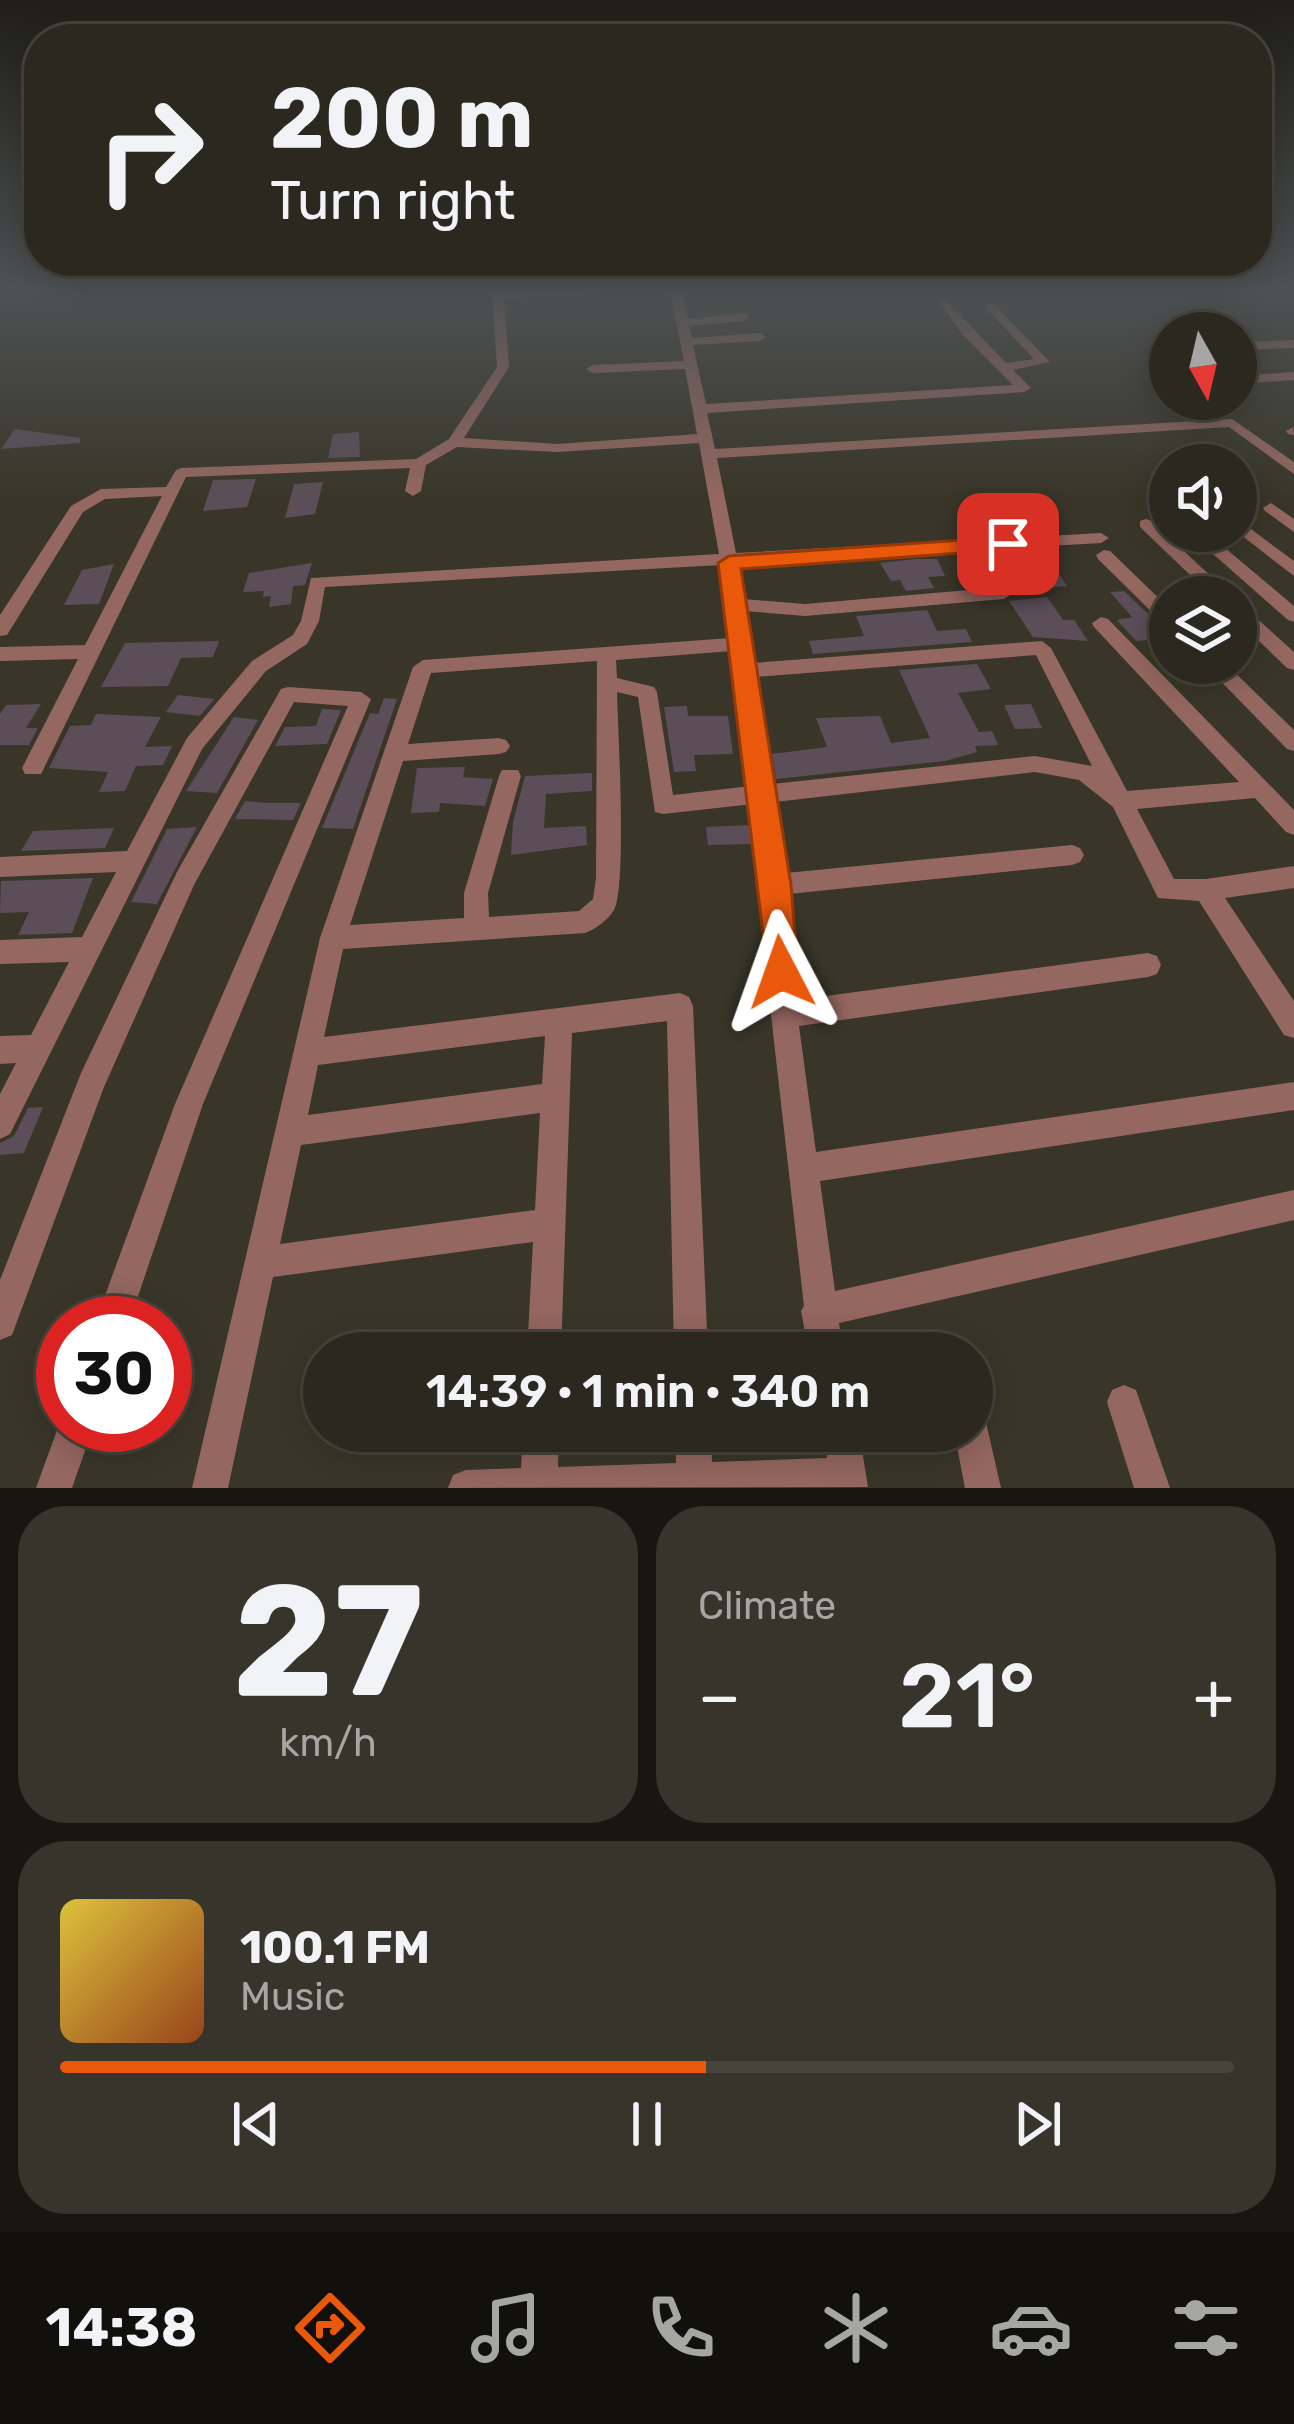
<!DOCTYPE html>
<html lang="en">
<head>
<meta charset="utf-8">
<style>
  :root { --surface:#2b281f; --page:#37342c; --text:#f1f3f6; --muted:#a6a6a4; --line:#47443d; --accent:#ea580c }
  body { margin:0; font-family:Rubik,sans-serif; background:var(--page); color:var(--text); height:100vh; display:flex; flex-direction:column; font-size:45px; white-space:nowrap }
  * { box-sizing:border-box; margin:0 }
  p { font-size:39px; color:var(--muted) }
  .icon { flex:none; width:66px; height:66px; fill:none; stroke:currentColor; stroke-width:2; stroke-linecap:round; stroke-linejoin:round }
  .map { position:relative; height:1488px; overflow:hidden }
  .drawer { display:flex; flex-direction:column; gap:18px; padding:18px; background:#181611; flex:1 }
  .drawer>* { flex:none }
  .guide { position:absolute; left:24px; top:24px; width:1248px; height:252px; border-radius:48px; box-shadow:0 6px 30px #0003,0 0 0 3px var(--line); background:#2b281f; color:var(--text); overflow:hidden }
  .needle { width:78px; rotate:172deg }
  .fabs { position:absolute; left:1149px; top:312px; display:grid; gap:24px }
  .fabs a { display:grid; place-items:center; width:108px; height:108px; border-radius:50%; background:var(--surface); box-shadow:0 6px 30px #0003,0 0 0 3px var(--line); font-size:60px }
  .speed { position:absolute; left:36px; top:1296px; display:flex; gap:24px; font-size:60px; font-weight:700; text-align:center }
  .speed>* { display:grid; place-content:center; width:156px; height:156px; border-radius:50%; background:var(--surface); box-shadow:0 6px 30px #0003,0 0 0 3px var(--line); line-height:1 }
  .speed .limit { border:18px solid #d22; background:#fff; color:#111 }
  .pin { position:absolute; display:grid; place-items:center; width:102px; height:102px; color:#fff; margin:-51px; border-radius:24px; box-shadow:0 6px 18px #0006 }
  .me { position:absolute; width:132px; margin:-66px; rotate:356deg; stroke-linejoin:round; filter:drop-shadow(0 0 9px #0008) }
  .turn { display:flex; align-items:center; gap:42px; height:252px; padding:0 48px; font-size:54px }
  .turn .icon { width:156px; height:156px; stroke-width:2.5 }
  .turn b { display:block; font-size:84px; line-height:102px }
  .big { font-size:90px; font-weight:600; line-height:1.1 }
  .drawer .widget { flex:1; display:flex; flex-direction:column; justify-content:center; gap:18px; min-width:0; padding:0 42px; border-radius:48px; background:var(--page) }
  .drawer .dial { align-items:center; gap:0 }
  .dial b { font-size:156px; line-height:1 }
  .song { display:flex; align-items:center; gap:36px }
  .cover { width:144px; height:144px; border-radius:18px; background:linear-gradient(135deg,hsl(50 70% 55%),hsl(20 70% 35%)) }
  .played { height:12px; border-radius:6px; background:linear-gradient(90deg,var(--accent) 55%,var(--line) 55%) }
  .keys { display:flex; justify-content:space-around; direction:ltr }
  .heat { display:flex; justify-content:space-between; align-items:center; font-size:66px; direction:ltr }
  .drawer .tiles { flex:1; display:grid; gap:18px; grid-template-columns:1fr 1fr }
  .widget:last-child { grid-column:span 2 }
  .trip { position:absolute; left:303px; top:1332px; width:690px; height:120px; border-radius:60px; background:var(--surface); box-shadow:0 6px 30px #0003,0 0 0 3px var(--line); font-weight:600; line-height:120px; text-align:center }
  .dock { display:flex; height:192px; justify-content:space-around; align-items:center; background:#11100c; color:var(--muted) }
  .dock .icon { width:84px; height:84px }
  .dock .active { color:var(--accent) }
  .dock b { font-size:54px; color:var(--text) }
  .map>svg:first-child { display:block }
  .building { fill:#5b4e58 }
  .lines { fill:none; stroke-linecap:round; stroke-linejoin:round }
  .street { fill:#946760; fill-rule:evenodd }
  .route { fill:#ea580c; stroke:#983908; stroke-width:3 }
</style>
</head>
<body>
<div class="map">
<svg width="1294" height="1488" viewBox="0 0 1294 1488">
  <rect width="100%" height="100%" fill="#393629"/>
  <!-- building -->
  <g class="building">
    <polygon points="15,429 80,438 80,443 1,449"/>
    <polygon points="359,432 360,457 328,458 333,434"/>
    <polygon points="256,479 247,507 203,511 213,480"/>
    <polygon points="323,482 315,514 285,518 294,484"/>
    <polygon points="915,559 937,559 945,576 928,577 934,588 906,591 900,580 891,581 880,563"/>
    <polygon points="1051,562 1067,586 1031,589 1015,566"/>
    <polygon points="312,563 305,585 293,586 291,604 269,607 271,596 263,597 264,591 243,592 249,573"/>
    <polygon points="114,564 99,604 64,605 82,570"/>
    <polygon points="1124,591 1164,629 1170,638 1136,641 1117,620 1132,617 1110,592"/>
    <polygon points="1047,597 1063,620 1074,620 1088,641 1033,637 1009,601"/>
    <polygon points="927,610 937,631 966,629 972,642 813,654 809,641 864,636 856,616"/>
    <polygon points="219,641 213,657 181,658 168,686 101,687 125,643"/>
    <polygon points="977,664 991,689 958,693 979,732 992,731 998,745 975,746 977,752 945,761 776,779 772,754 827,747 816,718 880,716 891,743 930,738 899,670"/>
    <polygon points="178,695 214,699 200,716 166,712"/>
    <polygon points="384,698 397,699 353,829 322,828 370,713 378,714"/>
    <polygon points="41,704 26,728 38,728 29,745 0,745 0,714 6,705"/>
    <polygon points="1031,704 1042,728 1015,729 1004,705"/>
    <polygon points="687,706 688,716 728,716 733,754 694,755 696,771 674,772 664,707"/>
    <polygon points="322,709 341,710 327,744 275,746 285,727 316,726"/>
    <polygon points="96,714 161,717 145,747 172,746 163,765 136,766 125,791 99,792 108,772 49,768 70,726 91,725"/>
    <polygon points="234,717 258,720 217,793 186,791"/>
    <polygon points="465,767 463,777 493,779 485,806 440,803 439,812 411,813 417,768"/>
    <polygon points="592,773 592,791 546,794 544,828 586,826 587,845 511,855 513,822 525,776"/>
    <polygon points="245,801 267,803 301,803 293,820 235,819"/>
    <polygon points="751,825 754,844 708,845 706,827"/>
    <polygon points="197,827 157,904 131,902 167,829"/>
    <polygon points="114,828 105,848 21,851 33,831"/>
    <polygon points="93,878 72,933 18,935 29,912 0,913 1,881"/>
    <polygon points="43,1107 24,1153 0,1155 0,1143 14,1136 28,1108"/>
  </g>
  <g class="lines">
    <!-- street -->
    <g class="street">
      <path d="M537,290H601L595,293L504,299L509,367L464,438L557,444L697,434L685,369L593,373L586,369L593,365L684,361L670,290H682L688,319L744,313L750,317L744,321L689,326L692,338L760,333L766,337L760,341L693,345L706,404L1013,385L963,335L940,303L946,300L1006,363L1034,359L986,308V304H994L1050,362L1013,370L1031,388L1024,392L707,413L715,449L1232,419L1294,462V474L1229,427L717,458L736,553L1101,533L1109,538L1101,543L738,564L743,599L805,604L1004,587L1013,593L1004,599L805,616L745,611L753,663L1042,641L1051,648L1127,791L1239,782L1094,627L1092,623L1101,617L1108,619L1294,810V835L1286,832L1255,798L1137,809L1174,879H1206L1294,866V888L1225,898L1294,1001V1038L1284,1035L1199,901L1158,898L1113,807L1079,780L1035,772L775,802L786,873L1072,845L1080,848L1084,855L1080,862L1072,865L789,894L796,1000L1148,953L1157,956L1161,965L1157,974L1148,977L799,1026L816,1152L1294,1082V1110L820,1181L835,1291L1294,1190V1220L839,1323L843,1353H809L801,1311L804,1306L771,1015L764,885L753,804L663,814L655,812L638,697L617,692C618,730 627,886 614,910C608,920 596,929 585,933L343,949L324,1037L680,993L689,997L693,1006L708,1353H674L667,1021L572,1033L561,1353H527L533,1242L273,1277L228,1488H192L320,938L413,667L423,660L731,638L721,565L325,587L319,621L307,644L266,671L202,749L10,1134L0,1139V1094L16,1063L0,1064V1036L31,1035L69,962L0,964V940L82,937L116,872L0,877V857L127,851L187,738L252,661L293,635L301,621L311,578L719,554L699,443L557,452L457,447L426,465L421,491L413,496L405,491L410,468L186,477L44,768L41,774H25L22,768L78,659L0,661V647L85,645L162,496L105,499L83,512L7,635L0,636V615L71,506L101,489L166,487L176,470L181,468L416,459L449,439L497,367L492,296L498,293ZM732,651L751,786L673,795L657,692L654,687L617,678L616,660ZM1036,655L1092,766L1035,756L772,784L756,677ZM597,661L596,878L593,899L579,911L489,917L488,893L521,776L518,770H502L499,776L464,893V918L350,925L403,761L499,754L506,752L510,746L506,740L499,738L408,744L431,673ZM545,1036L542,1084L308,1115L318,1065ZM540,1113L535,1210L280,1244L301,1145Z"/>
      <polygon points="1161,332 1170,333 1170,343 1161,338"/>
      <polygon points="1294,340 1294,348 1236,350 1236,342"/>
      <polygon points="1294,372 1294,380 1236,384 1236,376"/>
      <polygon points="1293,427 1294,435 1288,434 1286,431"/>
      <polygon points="1271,503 1294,519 1294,532 1265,511 1263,508"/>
      <polygon points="1236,518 1294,561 1294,576 1236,531"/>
      <polygon points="1146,519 1152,521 1233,597 1213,597 1140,527 1140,521"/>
      <polygon points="1187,531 1205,531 1294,606 1294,622 1288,620"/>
      <polygon points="1104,550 1110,551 1170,609 1170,626 1164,624 1098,559 1096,555"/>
      <polygon points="1236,603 1242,605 1294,652 1294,670 1287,668 1236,619"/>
      <polygon points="1203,663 1225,663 1294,730 1294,751 1287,749"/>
      <polygon points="288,687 361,692 371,699 203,1104 129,1323 95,1323 175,1104 348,706 294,702 194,885 104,1087 12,1335 0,1340 0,1280 81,1073 177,872 281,689"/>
      <polygon points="1124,1385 1136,1390 1170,1488 1134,1488 1107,1402 1112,1390"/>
      <polygon points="972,1413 985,1418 1001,1488 965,1488 954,1431 972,1431"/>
      <polygon points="63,1414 63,1425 94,1425 72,1488 36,1488"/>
      <polygon points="523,1431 559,1431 558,1467 676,1463 675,1431 711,1431 712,1462 827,1458 823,1431 859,1431 868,1487 448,1488 453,1475 466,1470 521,1468"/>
    </g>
  </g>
  <!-- sky -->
  <linearGradient id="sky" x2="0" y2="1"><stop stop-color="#1f1e17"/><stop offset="0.58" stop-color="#4e5254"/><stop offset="1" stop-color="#4e5254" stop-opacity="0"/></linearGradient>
  <rect width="1294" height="498" fill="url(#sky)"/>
  <!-- route -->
  <polygon class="route" points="1008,537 1016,539 1016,549 741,569 791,885 798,972 793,983 781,988 769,983 718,563 729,556"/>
</svg>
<div class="fabs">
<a><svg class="needle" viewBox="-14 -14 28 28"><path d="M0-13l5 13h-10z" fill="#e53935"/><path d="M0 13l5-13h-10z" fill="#a6a6a4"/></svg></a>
<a><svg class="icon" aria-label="sound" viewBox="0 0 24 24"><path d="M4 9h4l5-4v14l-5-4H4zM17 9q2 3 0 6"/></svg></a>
<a><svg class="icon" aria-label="layers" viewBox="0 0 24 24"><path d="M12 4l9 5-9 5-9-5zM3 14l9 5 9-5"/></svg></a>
</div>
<div class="speed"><div class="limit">30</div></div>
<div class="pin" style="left:1008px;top:544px;background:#d93025"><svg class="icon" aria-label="arrive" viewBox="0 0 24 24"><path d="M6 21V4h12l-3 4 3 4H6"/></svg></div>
<svg class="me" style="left:781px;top:972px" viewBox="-20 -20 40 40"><path d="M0-17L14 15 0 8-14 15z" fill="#ea580c" stroke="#fff" stroke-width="4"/></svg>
<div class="trip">14:39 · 1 min · 340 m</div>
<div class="guide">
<div class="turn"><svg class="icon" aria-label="right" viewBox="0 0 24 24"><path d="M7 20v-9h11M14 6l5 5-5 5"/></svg><div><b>200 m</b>Turn right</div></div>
</div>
</div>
<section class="drawer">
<div class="tiles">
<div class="widget dial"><b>27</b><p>km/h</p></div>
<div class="widget"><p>Climate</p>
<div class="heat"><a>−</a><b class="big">21°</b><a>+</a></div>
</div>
<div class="widget">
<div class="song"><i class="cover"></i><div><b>100.1 FM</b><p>Music</p></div></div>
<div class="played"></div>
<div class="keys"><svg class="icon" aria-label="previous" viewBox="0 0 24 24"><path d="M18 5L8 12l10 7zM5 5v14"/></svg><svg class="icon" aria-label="pause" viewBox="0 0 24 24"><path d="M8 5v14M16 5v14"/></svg><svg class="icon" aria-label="next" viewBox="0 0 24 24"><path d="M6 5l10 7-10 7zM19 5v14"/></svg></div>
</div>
</div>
</section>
<nav class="dock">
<b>14:38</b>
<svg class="icon active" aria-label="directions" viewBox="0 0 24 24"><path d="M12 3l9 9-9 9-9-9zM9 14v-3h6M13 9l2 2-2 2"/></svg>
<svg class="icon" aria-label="music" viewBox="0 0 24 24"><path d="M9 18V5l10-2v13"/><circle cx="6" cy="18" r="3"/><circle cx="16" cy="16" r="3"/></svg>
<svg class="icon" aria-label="phone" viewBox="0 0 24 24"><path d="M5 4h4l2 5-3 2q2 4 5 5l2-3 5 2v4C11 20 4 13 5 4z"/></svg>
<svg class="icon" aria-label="climate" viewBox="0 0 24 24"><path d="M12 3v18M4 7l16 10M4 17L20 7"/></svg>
<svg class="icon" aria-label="car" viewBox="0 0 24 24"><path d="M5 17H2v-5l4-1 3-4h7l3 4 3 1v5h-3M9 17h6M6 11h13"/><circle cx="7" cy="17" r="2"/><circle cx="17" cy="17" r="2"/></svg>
<svg class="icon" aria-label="filters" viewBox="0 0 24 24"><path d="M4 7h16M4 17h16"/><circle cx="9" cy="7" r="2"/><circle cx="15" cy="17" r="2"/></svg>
</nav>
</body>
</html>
